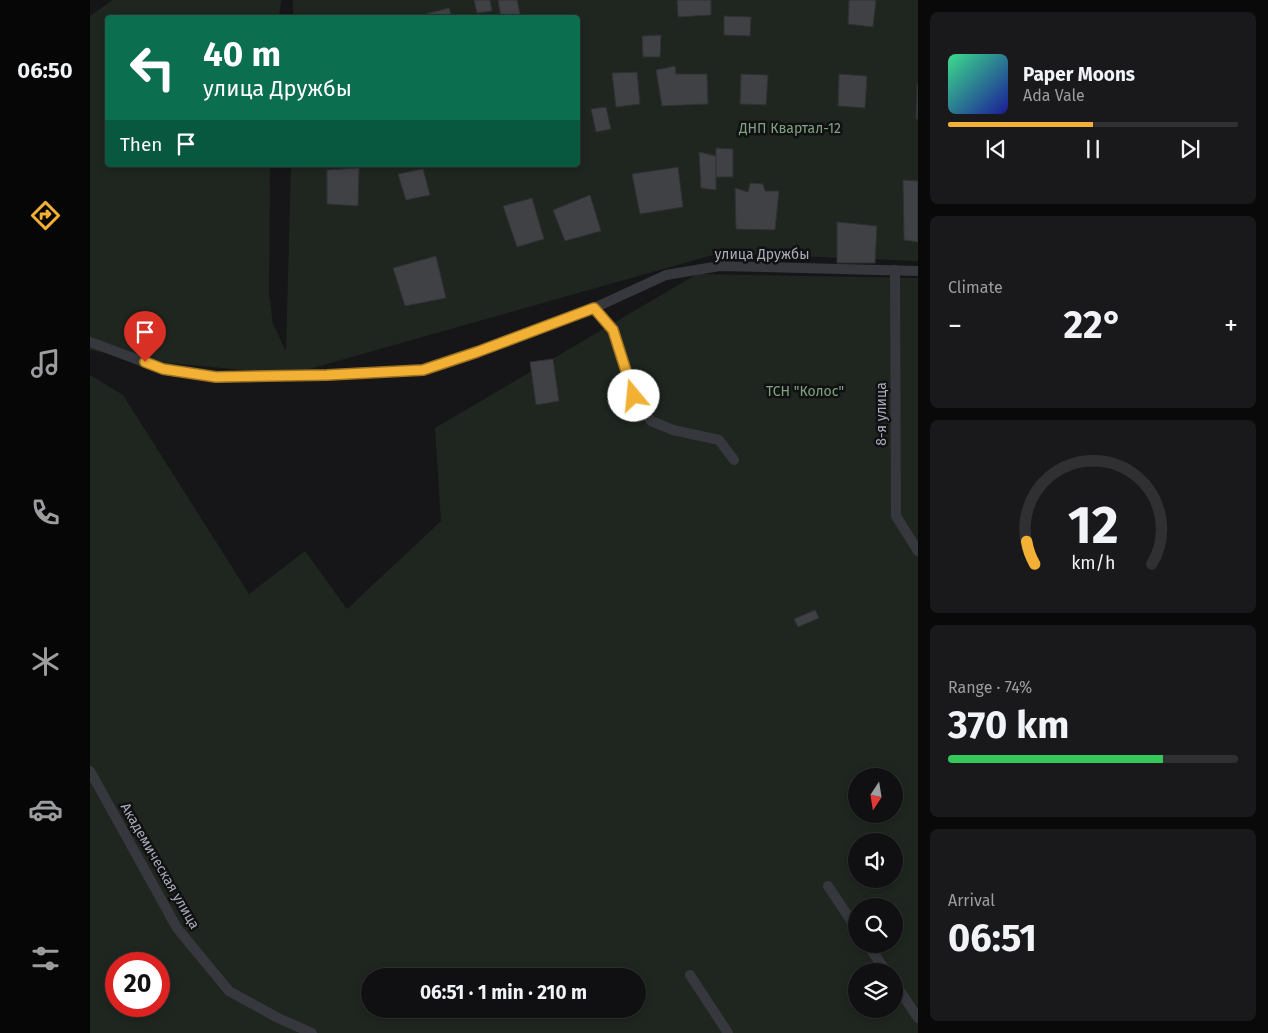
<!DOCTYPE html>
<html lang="en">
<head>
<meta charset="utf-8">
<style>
  :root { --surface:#101012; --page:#19191b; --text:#f1f3f6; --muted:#9c9d9f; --line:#303032; --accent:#f2b134 }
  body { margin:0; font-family:"Fira Sans",sans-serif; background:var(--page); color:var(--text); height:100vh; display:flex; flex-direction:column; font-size:19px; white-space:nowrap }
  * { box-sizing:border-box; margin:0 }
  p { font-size:16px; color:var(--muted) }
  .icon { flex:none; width:28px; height:28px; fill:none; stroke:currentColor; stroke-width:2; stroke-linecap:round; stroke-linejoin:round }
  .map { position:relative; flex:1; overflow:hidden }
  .details { display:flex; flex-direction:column; gap:12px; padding:12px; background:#09090a; width:350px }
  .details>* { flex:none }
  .hud { position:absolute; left:15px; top:15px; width:475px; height:152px; border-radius:5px; box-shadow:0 2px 8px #0003,0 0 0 1px var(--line); background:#0b6e4f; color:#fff; overflow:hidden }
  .needle { width:32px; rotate:192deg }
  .fabs { position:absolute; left:758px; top:768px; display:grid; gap:10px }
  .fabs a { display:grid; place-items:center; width:55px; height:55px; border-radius:50%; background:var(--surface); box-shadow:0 2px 8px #0003,0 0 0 1px var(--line); font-size:25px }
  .speed { position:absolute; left:15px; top:952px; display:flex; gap:10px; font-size:25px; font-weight:700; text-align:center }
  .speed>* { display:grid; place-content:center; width:65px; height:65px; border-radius:50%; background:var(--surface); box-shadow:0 2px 8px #0003,0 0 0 1px var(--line); line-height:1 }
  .speed .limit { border:8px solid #d22; background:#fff; color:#111 }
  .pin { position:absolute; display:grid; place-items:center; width:42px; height:42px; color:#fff; margin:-51px -21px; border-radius:50% 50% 50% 0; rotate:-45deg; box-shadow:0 0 5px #0007 }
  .pin .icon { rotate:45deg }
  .me { position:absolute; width:55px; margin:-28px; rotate:343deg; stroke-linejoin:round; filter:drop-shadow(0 0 4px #0008) }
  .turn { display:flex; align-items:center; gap:18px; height:105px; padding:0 15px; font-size:22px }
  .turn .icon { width:65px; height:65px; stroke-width:2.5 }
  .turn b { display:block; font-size:35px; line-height:42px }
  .then { display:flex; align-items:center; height:48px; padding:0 15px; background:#0003; gap:10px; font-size:19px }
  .big { font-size:38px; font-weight:700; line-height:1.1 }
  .details .card { flex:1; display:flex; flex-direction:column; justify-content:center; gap:8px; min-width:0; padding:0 18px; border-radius:8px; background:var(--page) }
  .details .dial { align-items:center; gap:0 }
  .dial svg { height:130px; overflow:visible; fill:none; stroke:var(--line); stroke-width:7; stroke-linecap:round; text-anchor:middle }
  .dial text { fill:var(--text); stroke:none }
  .song { display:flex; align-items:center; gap:15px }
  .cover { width:60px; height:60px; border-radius:8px; background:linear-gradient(135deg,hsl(150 70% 55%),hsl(240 70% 35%)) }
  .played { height:5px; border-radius:2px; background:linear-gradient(90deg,var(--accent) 50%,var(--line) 50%) }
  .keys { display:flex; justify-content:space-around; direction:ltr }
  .heat { display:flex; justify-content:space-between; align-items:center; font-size:28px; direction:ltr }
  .charge { height:8px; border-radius:4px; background:linear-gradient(90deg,#34c759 74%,var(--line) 0) }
  .trip { position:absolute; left:271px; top:968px; width:285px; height:50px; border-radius:25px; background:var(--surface); box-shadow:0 2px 8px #0003,0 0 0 1px var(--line); font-weight:700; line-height:50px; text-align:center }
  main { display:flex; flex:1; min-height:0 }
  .tabs { display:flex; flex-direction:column; width:90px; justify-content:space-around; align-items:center; background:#060607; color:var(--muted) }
  .tabs .icon { width:35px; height:35px }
  .tabs .selected { color:var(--accent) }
  .tabs b { font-size:22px; color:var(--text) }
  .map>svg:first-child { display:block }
  .green { fill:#1e261f; fill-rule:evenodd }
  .building { fill:#404145; stroke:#303034 }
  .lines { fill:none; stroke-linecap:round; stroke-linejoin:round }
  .lane { stroke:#37383d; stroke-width:10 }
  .route-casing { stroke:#9d7322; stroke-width:12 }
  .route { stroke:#f2b134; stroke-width:9 }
  .labels { text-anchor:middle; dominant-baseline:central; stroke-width:5; stroke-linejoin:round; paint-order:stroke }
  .park-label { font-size:14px; fill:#7fa381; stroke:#111113 }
  .street-label { font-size:14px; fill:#a8adb8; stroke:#111113 }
</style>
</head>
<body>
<main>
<nav class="tabs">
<b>06:50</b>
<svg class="icon selected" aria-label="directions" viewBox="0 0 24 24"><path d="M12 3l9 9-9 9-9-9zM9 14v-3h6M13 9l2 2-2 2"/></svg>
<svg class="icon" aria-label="music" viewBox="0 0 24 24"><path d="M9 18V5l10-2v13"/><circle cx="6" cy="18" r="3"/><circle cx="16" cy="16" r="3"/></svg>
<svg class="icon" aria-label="phone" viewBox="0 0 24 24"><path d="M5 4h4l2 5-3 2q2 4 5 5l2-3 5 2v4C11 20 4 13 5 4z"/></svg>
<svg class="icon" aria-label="climate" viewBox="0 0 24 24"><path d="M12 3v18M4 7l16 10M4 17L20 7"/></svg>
<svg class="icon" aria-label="car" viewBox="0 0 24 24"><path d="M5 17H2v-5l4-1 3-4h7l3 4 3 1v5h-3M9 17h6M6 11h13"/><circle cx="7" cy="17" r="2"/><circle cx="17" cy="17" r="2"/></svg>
<svg class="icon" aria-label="filters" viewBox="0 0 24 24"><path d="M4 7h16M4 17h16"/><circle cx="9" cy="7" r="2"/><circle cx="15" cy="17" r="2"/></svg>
</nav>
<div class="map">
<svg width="828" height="1033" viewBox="0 0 828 1033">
  <rect width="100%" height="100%" fill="#161618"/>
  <!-- green -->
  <g class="green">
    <polygon points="23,0 191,0 189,17 18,18 18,165 180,165 179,293 183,324 196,351 201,165 488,165 488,18 203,17 203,0 828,0 828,261 630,253 205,373 195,374 58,361 0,350 0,16"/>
    <path d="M607,274L828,278V1033H0V375L33,395L159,594L215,551L257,609L351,521L345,428ZM766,776H804V814H766ZM766,841H804V879H766ZM766,906H804V944H766ZM26,964H69V1006H26ZM766,971H804V1009H766ZM280,976H548V1009H280Z"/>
  </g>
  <!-- building -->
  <g class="building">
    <polygon points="384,0 400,0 402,11 387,13"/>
    <polygon points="408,0 427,0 431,18 411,18"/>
    <polygon points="587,0 621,0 621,15 588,17"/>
    <polygon points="759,0 786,0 783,27 758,24"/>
    <polygon points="359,8 362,18 323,18 323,17"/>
    <polygon points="634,16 661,17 660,36 634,35"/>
    <polygon points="571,35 570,57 553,57 552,36"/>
    <polygon points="585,66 586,74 617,74 618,104 572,106 566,70"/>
    <polygon points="547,72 550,104 526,107 522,73"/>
    <polygon points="651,74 678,75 676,105 650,104"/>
    <polygon points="749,74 777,76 775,108 748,106"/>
    <polygon points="827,84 828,84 828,119 826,119"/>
    <polygon points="516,107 521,129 506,132 501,109"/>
    <polygon points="626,148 643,149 643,177 625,177"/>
    <polygon points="609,152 626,156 626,190 611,188"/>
    <polygon points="588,167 593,207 550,214 542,174"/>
    <polygon points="269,168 268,206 237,204 237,170"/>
    <polygon points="333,169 340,195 316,200 308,174"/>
    <polygon points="813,180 828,181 828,242 814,240"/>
    <polygon points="660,183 673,184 675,191 689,191 685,230 646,229 645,188 658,192"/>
    <polygon points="500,195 511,231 475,241 463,210"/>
    <polygon points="442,198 454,239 427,247 413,206"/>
    <polygon points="747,222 787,226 785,263 747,263"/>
    <polygon points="346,256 356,298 315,306 303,268"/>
    <polygon points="463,359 469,401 446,405 440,362"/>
    <polygon points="725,610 729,618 708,627 704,619"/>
  </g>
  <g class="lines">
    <!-- lane -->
    <g class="lane">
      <polyline points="805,270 806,516 828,551"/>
      <polyline points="504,308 523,330 544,396 561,421 583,430 629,440 644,460"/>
      <polyline points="0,342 73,369 126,377 237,375 333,370 387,352 504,308 576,275 630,266 828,271"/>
      <polyline points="0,771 87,928 139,991 188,1018 222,1033"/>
      <polyline points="738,886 766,928"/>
      <polyline points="777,944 796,971"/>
      <polyline points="600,975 638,1033"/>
      <polyline points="804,982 828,1018"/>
    </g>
  </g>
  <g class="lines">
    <!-- route casing -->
    <g class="route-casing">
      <polyline id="route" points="55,362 73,369 126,377 237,375 333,370 387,352 504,308 523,330 544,396"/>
    </g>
    <!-- route -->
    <use href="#route" class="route"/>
  </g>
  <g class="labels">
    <!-- park labels -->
    <g class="park-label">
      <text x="700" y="128">ДНП Квартал-12</text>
      <text x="715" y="391">ТСН "Колос"</text>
    </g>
    <!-- street labels -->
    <g class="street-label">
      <text x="672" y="254">улица Дружбы</text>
      <text transform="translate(791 414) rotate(-90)">8-я улица</text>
      <text transform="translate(70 866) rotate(60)">Академическая улица</text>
    </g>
  </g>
</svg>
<div class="fabs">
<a><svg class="needle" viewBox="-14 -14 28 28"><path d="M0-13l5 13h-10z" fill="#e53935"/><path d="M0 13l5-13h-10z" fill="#9c9d9f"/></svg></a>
<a><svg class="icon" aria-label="sound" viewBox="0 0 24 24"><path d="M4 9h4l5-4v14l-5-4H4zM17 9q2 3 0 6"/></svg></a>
<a><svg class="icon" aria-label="search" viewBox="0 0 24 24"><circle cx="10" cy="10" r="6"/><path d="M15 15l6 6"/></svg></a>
<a><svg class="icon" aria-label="layers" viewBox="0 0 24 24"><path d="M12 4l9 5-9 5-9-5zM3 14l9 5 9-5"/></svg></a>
</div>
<div class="speed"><div class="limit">20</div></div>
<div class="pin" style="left:55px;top:362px;background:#d93025"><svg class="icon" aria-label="arrive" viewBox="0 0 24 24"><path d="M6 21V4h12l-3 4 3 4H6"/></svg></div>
<svg class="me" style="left:544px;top:396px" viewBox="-20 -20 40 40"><circle r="19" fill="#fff"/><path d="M0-13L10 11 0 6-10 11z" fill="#f2b134"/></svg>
<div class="trip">06:51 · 1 min · 210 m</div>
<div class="hud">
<div class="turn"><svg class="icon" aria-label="left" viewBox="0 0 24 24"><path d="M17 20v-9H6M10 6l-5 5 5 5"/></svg><div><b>40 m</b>улица Дружбы</div></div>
<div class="then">Then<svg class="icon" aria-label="arrive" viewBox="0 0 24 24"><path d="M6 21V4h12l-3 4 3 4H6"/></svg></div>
</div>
</div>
<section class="details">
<div class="card">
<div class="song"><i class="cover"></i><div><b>Paper Moons</b><p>Ada Vale</p></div></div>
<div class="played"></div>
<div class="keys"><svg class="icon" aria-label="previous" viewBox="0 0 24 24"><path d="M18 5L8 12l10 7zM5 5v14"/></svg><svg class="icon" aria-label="pause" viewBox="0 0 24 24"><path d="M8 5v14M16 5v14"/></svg><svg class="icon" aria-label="next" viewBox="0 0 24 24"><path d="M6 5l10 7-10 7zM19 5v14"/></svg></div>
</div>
<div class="card"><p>Climate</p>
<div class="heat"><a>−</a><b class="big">22°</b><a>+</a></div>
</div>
<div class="card dial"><svg viewBox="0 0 100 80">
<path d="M14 69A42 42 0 1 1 86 69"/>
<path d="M14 69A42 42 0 0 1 9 55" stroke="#f2b134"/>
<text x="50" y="56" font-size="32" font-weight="700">12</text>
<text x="50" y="72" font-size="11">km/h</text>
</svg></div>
<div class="card"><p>Range · 74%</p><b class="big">370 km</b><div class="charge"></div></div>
<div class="card"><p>Arrival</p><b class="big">06:51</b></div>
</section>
</main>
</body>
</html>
